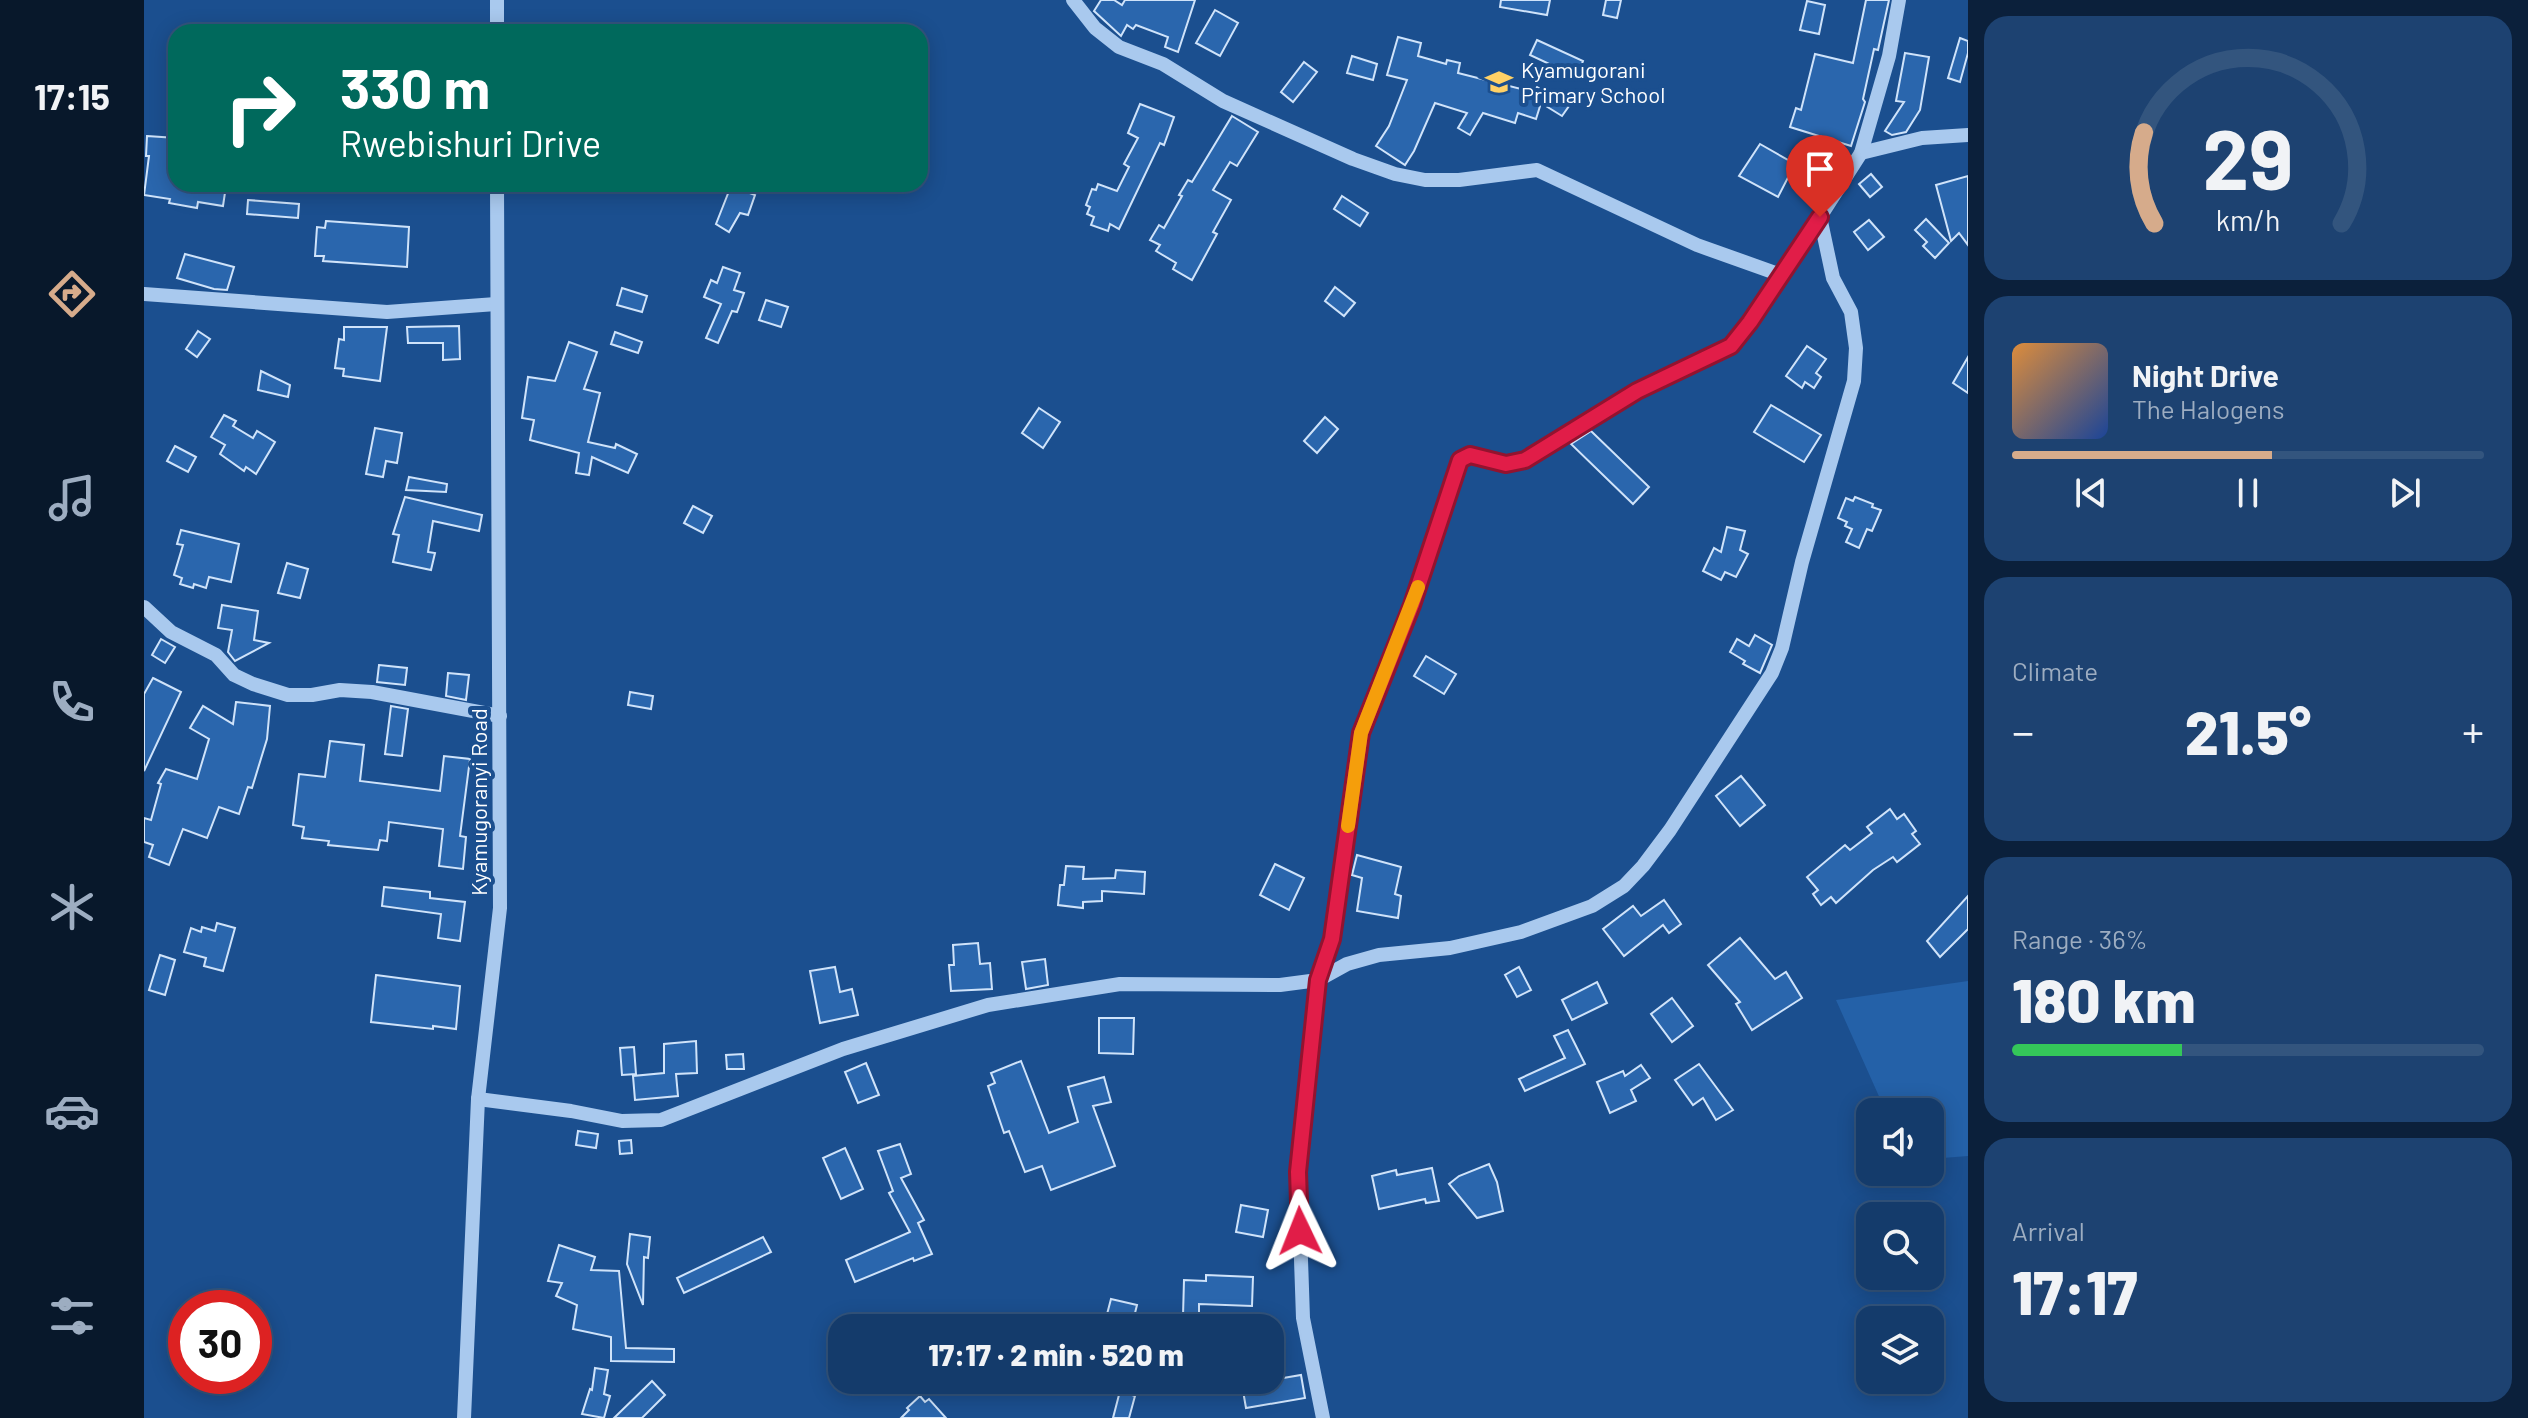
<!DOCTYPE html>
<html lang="en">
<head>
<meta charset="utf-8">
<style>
  :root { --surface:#143b6b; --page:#1d4271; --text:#f1f3f6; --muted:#9dadc1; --line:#33557e; --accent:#d6ab8b }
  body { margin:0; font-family:Barlow,sans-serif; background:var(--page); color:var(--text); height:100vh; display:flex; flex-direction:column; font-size:30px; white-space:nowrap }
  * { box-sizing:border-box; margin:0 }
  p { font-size:26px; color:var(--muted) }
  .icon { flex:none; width:44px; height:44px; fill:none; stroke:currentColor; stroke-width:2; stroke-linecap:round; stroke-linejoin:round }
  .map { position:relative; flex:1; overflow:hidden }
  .sheet { display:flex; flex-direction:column; gap:16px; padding:16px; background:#0b203b; width:560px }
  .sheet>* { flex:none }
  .guide { position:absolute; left:24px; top:24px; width:760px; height:168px; border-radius:24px; box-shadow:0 4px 20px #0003,0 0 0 2px var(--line); background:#00695c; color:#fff; overflow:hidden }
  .fabs { position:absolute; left:1712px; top:1098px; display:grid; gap:16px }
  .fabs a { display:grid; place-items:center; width:88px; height:88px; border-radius:16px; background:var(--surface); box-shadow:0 4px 20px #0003,0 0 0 2px var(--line); font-size:40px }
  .speed { position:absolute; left:24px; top:1290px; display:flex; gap:16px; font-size:40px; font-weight:700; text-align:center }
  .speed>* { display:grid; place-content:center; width:104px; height:104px; border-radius:50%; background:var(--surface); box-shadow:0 4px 20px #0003,0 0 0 2px var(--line); line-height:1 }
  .speed .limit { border:12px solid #d22; background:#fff; color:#111 }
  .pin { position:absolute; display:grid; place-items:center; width:68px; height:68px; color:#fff; margin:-82px -34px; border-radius:50% 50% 50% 0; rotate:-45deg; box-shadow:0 0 8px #0007 }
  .pin .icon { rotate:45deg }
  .me { position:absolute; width:88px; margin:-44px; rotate:358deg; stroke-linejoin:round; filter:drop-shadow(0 0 6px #0008) }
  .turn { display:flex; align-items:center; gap:28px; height:168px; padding:0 40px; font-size:36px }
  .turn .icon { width:104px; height:104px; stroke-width:2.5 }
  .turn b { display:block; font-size:56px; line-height:68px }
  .big { font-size:60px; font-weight:800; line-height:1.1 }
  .sheet .tile { flex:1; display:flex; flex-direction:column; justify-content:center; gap:12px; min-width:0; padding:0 28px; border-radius:24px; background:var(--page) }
  .sheet .dial { align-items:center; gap:0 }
  .dial svg { height:208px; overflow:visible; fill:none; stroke:var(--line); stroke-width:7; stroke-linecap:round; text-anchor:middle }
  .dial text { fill:var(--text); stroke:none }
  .song { display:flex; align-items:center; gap:24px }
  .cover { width:96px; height:96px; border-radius:12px; background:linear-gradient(135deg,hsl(30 70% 55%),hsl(220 70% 35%)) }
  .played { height:8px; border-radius:4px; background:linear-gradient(90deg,var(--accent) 55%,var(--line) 55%) }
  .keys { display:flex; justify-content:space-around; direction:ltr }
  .heat { display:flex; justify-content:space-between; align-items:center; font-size:44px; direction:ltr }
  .charge { height:12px; border-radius:6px; background:linear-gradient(90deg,#34c759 36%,var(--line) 0) }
  .trip { position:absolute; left:684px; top:1314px; width:456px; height:80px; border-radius:24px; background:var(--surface); box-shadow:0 4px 20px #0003,0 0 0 2px var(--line); font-weight:800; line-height:80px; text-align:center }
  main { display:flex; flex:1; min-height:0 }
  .tabs { display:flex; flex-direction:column; width:144px; justify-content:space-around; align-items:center; background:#08182b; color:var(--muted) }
  .tabs .icon { width:56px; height:56px }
  .tabs .active { color:var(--accent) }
  .tabs b { font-size:36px; color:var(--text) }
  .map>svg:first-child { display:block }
  .green { fill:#2461a8 }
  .building { fill:#2a66ad; stroke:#cfe3fa; stroke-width:2 }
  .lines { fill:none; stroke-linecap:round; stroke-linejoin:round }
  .minor { stroke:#a9c9ee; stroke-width:14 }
  .route-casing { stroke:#92132f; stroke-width:20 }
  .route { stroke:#e11d48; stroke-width:14 }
  .slow { stroke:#f59e0b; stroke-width:14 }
  .labels { text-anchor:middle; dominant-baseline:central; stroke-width:8; stroke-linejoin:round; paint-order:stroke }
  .poi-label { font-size:22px; fill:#fff; stroke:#1b4f8f; text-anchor:start }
  .street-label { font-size:22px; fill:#fff; stroke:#1b4f8f }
</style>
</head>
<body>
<main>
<nav class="tabs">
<b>17:15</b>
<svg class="icon active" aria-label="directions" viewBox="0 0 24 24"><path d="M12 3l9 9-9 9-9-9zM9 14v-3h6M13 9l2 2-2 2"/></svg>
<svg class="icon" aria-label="music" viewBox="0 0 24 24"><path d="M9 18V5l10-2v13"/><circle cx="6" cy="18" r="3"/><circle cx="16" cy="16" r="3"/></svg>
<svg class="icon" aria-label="phone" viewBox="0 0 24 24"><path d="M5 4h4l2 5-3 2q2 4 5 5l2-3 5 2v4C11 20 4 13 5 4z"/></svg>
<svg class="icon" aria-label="climate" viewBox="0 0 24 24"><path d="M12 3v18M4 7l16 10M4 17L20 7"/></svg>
<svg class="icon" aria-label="car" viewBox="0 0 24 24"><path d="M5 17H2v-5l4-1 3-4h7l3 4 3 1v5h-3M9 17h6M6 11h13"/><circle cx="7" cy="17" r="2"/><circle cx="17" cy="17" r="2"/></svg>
<svg class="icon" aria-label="filters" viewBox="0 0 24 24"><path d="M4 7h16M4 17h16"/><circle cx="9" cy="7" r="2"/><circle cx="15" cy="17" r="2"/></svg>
</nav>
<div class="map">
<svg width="1824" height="1418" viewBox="0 0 1824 1418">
  <rect width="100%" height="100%" fill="#1b4f8f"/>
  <!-- green -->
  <polygon class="green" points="1824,981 1824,1156 1786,1159 1786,1112 1742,1112 1692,1000"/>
  <!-- building -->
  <g class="building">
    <polygon points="957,0 970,0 978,5 981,0 1051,0 1034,52 1021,47 1024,37 992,25 989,29 983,25 977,36 950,11"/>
    <polygon points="1357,0 1406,0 1403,15 1356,7"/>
    <polygon points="1462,0 1477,0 1473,18 1459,15"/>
    <polygon points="1722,0 1745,0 1734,50 1730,49 1719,99 1721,102 1707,146 1646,127 1652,108 1657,110 1671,54 1709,63"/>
    <polygon points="1663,1 1681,5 1675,34 1656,30"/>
    <polygon points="1071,10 1094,23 1076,56 1052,43"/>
    <polygon points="1254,37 1277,43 1274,56 1302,64 1303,60 1316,63 1314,73 1389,92 1393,87 1425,106 1418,116 1397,103 1392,119 1374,113 1371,123 1339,113 1326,135 1314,128 1323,113 1291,103 1270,151 1261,165 1232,146 1245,126 1263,80 1243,75"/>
    <polygon points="1816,38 1824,41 1824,53 1816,82 1804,78"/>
    <polygon points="1393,40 1439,61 1433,77 1386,55"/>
    <polygon points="1761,53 1785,57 1776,110 1762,132 1748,135 1741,131 1760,102 1752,101"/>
    <polygon points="1208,56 1233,64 1229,80 1203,73"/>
    <polygon points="1160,62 1173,72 1149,102 1137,92"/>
    <polygon points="996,104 1030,117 1020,145 1016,143 975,229 966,224 964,231 947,225 950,217 943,214 946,207 942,205 948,189 952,190 954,184 973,191 985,167 980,164 994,138 984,133"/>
    <polygon points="1088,116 1114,132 1093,166 1086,162 1069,190 1087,200 1069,232 1073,234 1048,280 1029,269 1032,263 1012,251 1016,245 1006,240 1015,225 1020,228 1038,196 1035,195 1044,180 1048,182"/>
    <polygon points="3,136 32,138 32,184 82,186 79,206 54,202 53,208 25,203 26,199 0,195 5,156 2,156"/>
    <polygon points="1616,144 1651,164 1634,197 1595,176"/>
    <polygon points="1727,174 1738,187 1726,197 1715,184"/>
    <polygon points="1824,176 1824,245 1815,233 1807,241 1792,185"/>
    <polygon points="587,186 611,195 604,215 596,213 585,232 572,224"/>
    <polygon points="1198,196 1224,213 1216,226 1190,209"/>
    <polygon points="104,200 155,204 154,218 103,214"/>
    <polygon points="1782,219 1805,243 1791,258 1779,246 1783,242 1771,230"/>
    <polygon points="1725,220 1740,237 1724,250 1710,232"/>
    <polygon points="182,221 265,227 263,267 179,261 180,256 171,256 173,227 181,228"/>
    <polygon points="41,254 90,267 83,290 70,289 33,278"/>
    <polygon points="579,267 596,273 590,290 600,293 593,312 588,311 574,343 562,338 577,304 560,297 567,280 573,283"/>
    <polygon points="1191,287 1211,303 1200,316 1181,301"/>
    <polygon points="478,288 503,296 498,312 473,305"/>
    <polygon points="622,300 644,307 637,327 615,320"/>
    <polygon points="315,326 316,359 299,360 299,343 264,343 263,327"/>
    <polygon points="200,327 243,327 236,381 199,376 200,369 191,368 195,339 200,340"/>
    <polygon points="54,331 66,339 53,357 42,349"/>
    <polygon points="471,332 498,342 494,353 467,344"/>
    <polygon points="425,342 453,352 440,389 456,393 444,442 471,448 472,444 493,454 484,473 448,457 445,475 432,473 435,453 386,440 390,420 378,418 384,377 411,381"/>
    <polygon points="1663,346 1682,359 1672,373 1677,377 1670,388 1661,382 1658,388 1642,376"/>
    <polygon points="1824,357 1824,393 1809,383"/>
    <polygon points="117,371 146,385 144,397 114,390"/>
    <polygon points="1627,405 1677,435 1660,462 1610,432"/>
    <polygon points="895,408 916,422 899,448 878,433"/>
    <polygon points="80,415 92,421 89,426 109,438 113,431 131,442 112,474 102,467 100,471 76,454 81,445 67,437"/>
    <polygon points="1181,417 1194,429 1173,453 1160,441"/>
    <polygon points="231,428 258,433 253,463 242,461 239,477 222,474"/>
    <polygon points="1447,431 1505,487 1489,504 1427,444"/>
    <polygon points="31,446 52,457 44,472 23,461"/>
    <polygon points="265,477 303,484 302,492 262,490"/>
    <polygon points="261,497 338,515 335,531 289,521 284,552 291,553 287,570 249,562 255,535 249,534"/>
    <polygon points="1711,497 1729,504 1728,507 1737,510 1728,531 1723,529 1715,548 1702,542 1708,529 1701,526 1703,522 1694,518 1702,498 1709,501"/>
    <polygon points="549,506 568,516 559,533 540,523"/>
    <polygon points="1583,527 1601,531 1596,550 1604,554 1592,577 1581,572 1577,580 1559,571 1570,548 1577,552"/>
    <polygon points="37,530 95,544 87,582 65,577 62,588 50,584 49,588 36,584 38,578 30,575 39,545 33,544"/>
    <polygon points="143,563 164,569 156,598 134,593"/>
    <polygon points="78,605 114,611 110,640 125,643 91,661 84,652 88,630 74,628"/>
    <polygon points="1611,635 1628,645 1616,673 1599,664 1601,661 1586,652 1593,639 1605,646"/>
    <polygon points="17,639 31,647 21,663 8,655"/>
    <polygon points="1282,656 1312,674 1300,694 1270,676"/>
    <polygon points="235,665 263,668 261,685 233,682"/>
    <polygon points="304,673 325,675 322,700 302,696"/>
    <polygon points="9,678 37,692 0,771 0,694"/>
    <polygon points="486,692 509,696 507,709 484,705"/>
    <polygon points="92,702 126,706 123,739 108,788 104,787 95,814 75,807 63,838 39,829 25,865 5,857 9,845 0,842 0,818 7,820 17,784 14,783 22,769 53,779 65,739 46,728 59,706 89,724"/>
    <polygon points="247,706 264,709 258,756 241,754"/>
    <polygon points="186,741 220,745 216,781 249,785 296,791 300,756 326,759 316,836 322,837 319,869 295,866 299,829 245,822 243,841 236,840 234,850 184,845 185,841 158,838 160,827 149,825 155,774 181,777"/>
    <polygon points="1597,776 1621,805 1596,826 1572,796"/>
    <polygon points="1746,809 1753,819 1760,814 1772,831 1768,834 1776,844 1753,862 1749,857 1729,870 1692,903 1687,897 1677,905 1669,894 1674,890 1663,877 1701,845 1706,850 1728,833 1723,827"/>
    <polygon points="1213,855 1257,867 1251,894 1257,896 1254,918 1213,911 1218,878 1208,875"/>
    <polygon points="1131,864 1160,878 1145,910 1116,895"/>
    <polygon points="922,866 940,867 939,879 971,878 972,870 1001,872 1000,894 958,891 958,901 939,902 939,908 914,905 916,885 920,885"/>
    <polygon points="240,887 286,892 286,898 321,902 316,941 294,938 297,914 238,906"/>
    <polygon points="1824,896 1824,929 1796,957 1783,941"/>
    <polygon points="1520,900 1537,924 1525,933 1519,925 1480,956 1459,929 1489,906 1497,916"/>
    <polygon points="73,923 91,928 79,971 60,966 62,958 40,952 47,928 57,932 58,927 71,931"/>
    <polygon points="1596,938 1631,979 1642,972 1658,998 1608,1030 1592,1004 1596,1002 1564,965"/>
    <polygon points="834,943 836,964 846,963 848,989 807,991 805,965 810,965 809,945"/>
    <polygon points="16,955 31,960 21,995 5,990"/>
    <polygon points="901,959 904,985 882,989 878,962"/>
    <polygon points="691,967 696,992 708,989 714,1015 676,1023 666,971"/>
    <polygon points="1375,967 1387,990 1373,997 1361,975"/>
    <polygon points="232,975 316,986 312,1029 289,1026 289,1029 227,1022"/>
    <polygon points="1453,982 1463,1003 1428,1020 1418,1000"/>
    <polygon points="1528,998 1549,1026 1528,1042 1507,1014"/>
    <polygon points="955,1018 990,1018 989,1054 955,1053"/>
    <polygon points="1424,1030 1441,1064 1381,1091 1375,1079 1421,1058 1410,1036"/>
    <polygon points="552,1041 553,1073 532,1074 534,1096 491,1100 489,1076 520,1073 520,1044"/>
    <polygon points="490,1047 492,1074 478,1075 476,1048"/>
    <polygon points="599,1054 600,1069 583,1069 582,1055"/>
    <polygon points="877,1061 905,1133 934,1122 924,1087 960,1077 967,1102 949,1106 971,1166 907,1190 898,1166 881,1172 865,1131 860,1133 844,1086 851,1083 847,1073"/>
    <polygon points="722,1063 735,1095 714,1103 701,1072"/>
    <polygon points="1555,1064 1589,1110 1572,1120 1559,1098 1549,1105 1531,1080"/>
    <polygon points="1497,1065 1506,1078 1487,1090 1492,1101 1466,1113 1453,1082 1479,1071 1481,1076"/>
    <polygon points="434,1131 454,1134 452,1148 432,1145"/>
    <polygon points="487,1140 488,1153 476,1154 475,1141"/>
    <polygon points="756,1144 767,1174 757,1178 780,1220 774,1223 788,1254 770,1261 769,1258 711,1282 702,1260 766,1232 745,1193 749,1191 734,1151"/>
    <polygon points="701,1148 719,1189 697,1199 679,1158"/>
    <polygon points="1345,1164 1353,1182 1359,1211 1333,1218 1305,1184 1315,1176"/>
    <polygon points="1288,1168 1295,1201 1282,1203 1281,1199 1235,1209 1228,1176 1252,1170 1253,1175"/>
    <polygon points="1097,1205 1124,1210 1119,1237 1092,1232"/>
    <polygon points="486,1234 506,1237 504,1258 500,1257 499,1305 483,1264"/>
    <polygon points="619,1237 627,1252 540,1293 533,1278"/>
    <polygon points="415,1245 451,1257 447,1270 475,1271 482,1348 530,1349 530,1362 467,1361 467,1337 429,1329 433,1305 412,1296 418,1283 404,1281"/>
    <polygon points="1062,1275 1109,1277 1108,1306 1055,1304 1055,1317 1039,1316 1040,1280 1062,1281"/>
    <polygon points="967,1299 993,1305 988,1325 962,1318"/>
    <polygon points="451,1368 464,1370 460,1394 466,1396 460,1418 438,1414 446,1389 448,1390"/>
    <polygon points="1157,1375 1161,1398 1102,1408 1098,1385"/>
    <polygon points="508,1381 521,1395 498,1418 470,1418"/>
    <polygon points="976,1391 991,1396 985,1418 969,1418"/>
    <polygon points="776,1396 781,1402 785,1399 802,1418 757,1418 765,1410 763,1408"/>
  </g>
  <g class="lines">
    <!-- minor -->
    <g class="minor">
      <polyline points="929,0 951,28 975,47 1019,64 1079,101 1209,159 1251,174 1281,180 1315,180 1393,170 1553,245 1637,275"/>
      <polyline points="353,32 353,0"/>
      <polyline points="1717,153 1778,138 1824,135"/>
      <polyline points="0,294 243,312 352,304"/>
      <polyline points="0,607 27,632 72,655 90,675 109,684 144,695 168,695 196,690 228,692 356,716"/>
      <polyline points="334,1099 427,1111 478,1121 517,1120 699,1049 844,1005 976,984 1136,985 1174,980 1203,964 1235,955 1306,948 1377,932 1448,906 1480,886 1499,866 1526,830 1628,673 1638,648 1658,562 1710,381 1712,348 1707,312 1689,278 1676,217 1717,153 1745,56 1755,0"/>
      <polyline points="320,1418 334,1099 356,908 353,184"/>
      <polyline points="1179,1418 1159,1318 1154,1172 1174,980 1188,939 1217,733 1268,605 1316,460 1326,455 1362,464 1381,460 1493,391 1587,346 1606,322 1676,217"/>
    </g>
  </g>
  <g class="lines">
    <!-- route casing -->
    <g class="route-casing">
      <polyline id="route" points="1156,1231 1154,1172 1174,980 1188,939 1217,733 1268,605 1316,460 1326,455 1362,464 1381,460 1493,391 1587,346 1606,322 1676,217"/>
    </g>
    <!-- route -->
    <use href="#route" class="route"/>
    <!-- slow -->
    <polyline class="slow" points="1204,826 1217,733 1274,587"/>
  </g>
  <!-- icons -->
  <defs>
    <g id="school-bare" transform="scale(2.16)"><path d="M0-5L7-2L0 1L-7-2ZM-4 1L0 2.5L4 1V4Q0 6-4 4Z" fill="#ffd166" stroke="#1b4f8f" stroke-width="2.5" paint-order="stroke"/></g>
  </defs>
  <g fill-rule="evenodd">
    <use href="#school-bare" x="1355" y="82"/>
  </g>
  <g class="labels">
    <!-- poi labels -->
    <g class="poi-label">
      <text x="1377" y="69">Kyamugorani<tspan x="1377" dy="25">Primary School</tspan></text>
    </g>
    <!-- street labels -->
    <g class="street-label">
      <text transform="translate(334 802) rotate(-90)">Kyamugoranyi Road</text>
    </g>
  </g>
</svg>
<div class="fabs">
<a><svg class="icon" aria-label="sound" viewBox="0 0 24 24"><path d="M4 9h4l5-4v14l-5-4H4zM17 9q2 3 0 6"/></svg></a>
<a><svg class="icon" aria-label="search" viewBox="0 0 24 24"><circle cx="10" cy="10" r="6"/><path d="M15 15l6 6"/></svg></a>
<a><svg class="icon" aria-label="layers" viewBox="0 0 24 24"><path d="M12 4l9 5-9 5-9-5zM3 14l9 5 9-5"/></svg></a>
</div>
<div class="speed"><div class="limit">30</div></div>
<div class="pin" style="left:1676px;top:217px;background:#d93025"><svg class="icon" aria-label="arrive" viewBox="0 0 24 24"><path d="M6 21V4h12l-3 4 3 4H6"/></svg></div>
<svg class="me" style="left:1156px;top:1231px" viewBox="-20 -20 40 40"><path d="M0-17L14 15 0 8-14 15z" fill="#e11d48" stroke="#fff" stroke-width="4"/></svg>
<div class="trip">17:17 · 2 min · 520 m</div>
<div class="guide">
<div class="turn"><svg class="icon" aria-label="right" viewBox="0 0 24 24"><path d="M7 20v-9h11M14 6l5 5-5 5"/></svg><div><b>330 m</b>Rwebishuri Drive</div></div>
</div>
</div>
<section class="sheet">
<div class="tile dial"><svg viewBox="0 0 100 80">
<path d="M14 69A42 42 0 1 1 86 69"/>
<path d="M14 69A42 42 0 0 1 10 34" stroke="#d6ab8b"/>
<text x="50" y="56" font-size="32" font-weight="700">29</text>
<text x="50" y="72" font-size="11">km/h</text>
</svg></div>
<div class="tile">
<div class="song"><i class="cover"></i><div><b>Night Drive</b><p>The Halogens</p></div></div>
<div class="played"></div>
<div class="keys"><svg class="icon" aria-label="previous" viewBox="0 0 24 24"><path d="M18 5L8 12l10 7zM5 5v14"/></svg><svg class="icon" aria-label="pause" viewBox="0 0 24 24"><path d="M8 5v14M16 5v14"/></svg><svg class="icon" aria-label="next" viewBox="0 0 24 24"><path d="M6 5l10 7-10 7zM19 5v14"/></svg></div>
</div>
<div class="tile"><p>Climate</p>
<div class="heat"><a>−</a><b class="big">21.5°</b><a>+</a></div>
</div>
<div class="tile"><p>Range · 36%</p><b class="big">180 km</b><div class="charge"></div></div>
<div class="tile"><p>Arrival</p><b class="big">17:17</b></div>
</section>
</main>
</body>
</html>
